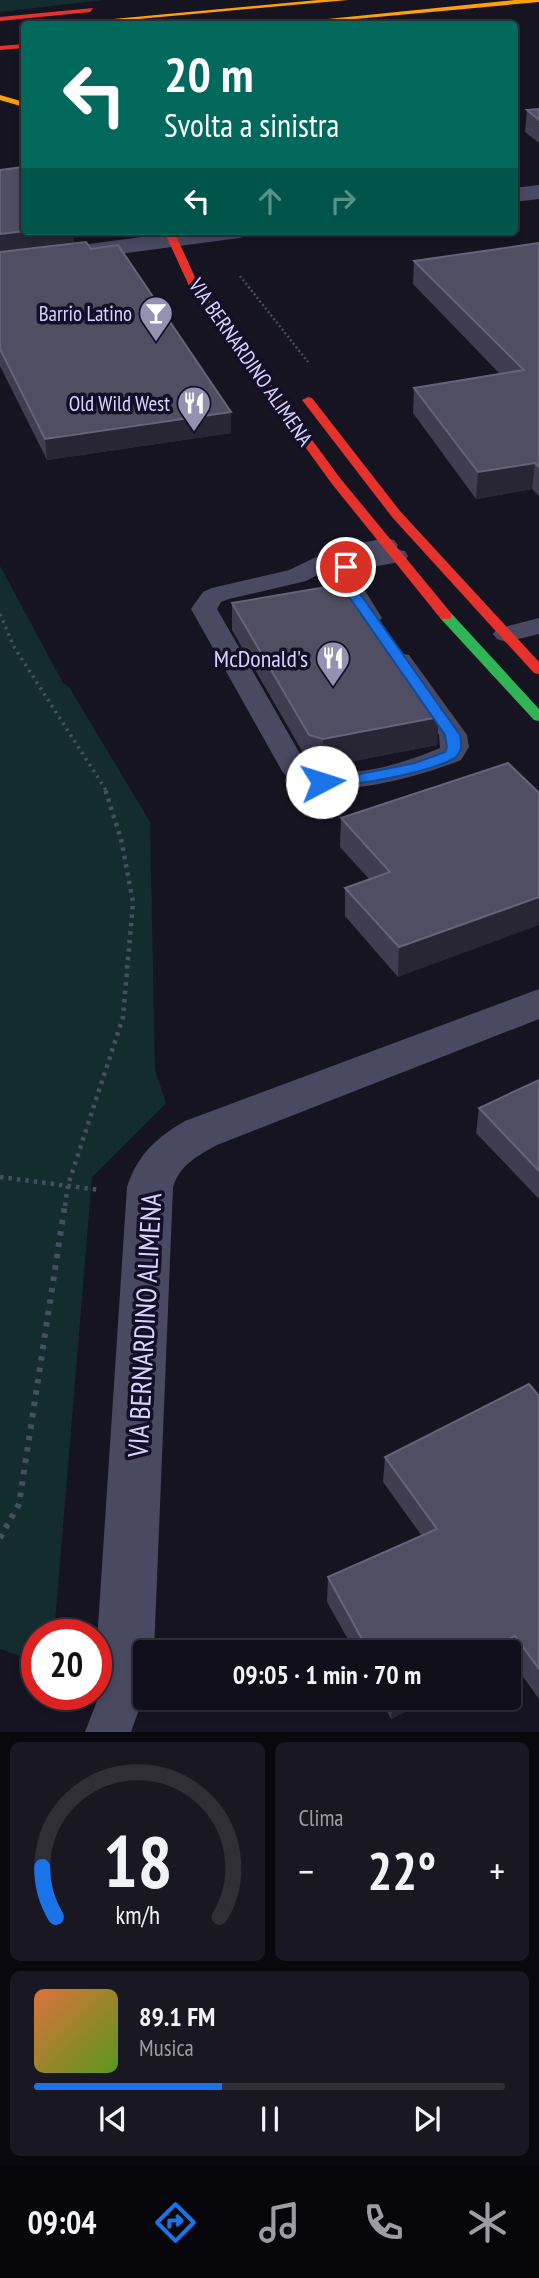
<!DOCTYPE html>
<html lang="it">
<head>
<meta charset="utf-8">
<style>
  :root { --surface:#100f19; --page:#191822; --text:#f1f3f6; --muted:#9c9ca2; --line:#302f38; --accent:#1a73e8 }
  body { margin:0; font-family:"PT Sans Narrow",sans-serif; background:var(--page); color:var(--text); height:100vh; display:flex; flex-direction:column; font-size:26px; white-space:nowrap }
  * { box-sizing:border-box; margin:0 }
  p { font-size:23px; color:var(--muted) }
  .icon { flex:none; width:38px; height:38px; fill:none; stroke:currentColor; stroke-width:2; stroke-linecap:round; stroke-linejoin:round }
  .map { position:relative; height:1732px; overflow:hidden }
  .side { display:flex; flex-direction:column; gap:10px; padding:10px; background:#09080e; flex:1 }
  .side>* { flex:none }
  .banner { position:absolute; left:21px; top:21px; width:497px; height:214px; border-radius:7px; box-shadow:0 4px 10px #0003,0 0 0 2px var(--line); background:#00695c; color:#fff; overflow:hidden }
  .speed { position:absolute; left:21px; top:1619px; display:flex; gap:14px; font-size:35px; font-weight:700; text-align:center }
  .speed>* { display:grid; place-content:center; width:91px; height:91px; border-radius:50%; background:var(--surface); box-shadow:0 4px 10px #0003,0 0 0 2px var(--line); line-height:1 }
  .speed .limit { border:10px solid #d22; background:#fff; color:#111 }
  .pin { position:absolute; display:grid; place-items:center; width:60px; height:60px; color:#fff; margin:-30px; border:4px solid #fff; border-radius:50%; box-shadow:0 2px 7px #0007 }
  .me { position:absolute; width:77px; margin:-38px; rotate:85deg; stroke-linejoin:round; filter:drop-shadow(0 0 5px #0008) }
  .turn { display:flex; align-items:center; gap:24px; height:147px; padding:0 28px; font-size:32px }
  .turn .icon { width:91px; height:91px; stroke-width:2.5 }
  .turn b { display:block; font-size:49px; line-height:60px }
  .lanes { display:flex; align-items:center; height:66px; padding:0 28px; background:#0003; justify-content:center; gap:35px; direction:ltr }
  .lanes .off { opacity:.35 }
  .big { font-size:52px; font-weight:700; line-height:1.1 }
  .side .widget { flex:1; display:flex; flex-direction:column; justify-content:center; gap:10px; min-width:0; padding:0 24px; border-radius:10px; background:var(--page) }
  .side .dial { align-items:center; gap:0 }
  .dial svg { height:182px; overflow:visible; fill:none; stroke:var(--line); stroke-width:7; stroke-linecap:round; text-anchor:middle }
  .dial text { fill:var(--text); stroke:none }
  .song { display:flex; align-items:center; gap:21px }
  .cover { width:84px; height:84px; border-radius:10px; background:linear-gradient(135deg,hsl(20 70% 55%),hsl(90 70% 35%)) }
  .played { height:7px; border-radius:4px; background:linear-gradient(90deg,var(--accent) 40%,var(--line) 40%) }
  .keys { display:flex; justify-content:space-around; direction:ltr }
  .heat { display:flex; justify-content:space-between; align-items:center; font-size:38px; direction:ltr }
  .side .tiles { flex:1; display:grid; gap:10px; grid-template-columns:1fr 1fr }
  .widget:last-child { grid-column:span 2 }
  .trip { position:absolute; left:133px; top:1640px; width:388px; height:70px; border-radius:7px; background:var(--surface); box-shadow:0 4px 10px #0003,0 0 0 2px var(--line); font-weight:700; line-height:70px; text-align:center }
  .tabs { display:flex; height:112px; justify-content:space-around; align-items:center; background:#06060a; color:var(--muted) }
  .tabs .icon { width:49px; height:49px }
  .tabs .current { color:var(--accent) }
  .tabs b { font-size:32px; color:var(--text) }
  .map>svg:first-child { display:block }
  .green { fill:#132c2d }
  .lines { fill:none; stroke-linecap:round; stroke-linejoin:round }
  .path-far3 { stroke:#44505f; stroke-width:2.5; stroke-dasharray:2 2.5; stroke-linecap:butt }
  .path-far2 { stroke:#44505f; stroke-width:3.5; stroke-dasharray:2.5 4.5; stroke-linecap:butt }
  .path-far1 { stroke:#44505f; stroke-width:4.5; stroke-dasharray:3.5 5; stroke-linecap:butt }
  .path { stroke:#44505f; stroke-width:6; stroke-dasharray:4.5 7; stroke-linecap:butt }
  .lane { fill:#4a4962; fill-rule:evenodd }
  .street { fill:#4a4962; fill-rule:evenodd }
  .fast { fill:#30b455; fill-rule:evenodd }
  .slow { fill:#ff9f0a; fill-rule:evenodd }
  .jam { fill:#e5322d; fill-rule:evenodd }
  .wall { fill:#403d50 }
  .shaded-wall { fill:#282635 }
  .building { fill:#504e63; stroke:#66637b; stroke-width:2 }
  .route { fill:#1a73e8; stroke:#114b97; stroke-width:2 }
  .labels { text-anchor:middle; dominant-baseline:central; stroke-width:7; stroke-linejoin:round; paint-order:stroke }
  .far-poi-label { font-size:21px; fill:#d9d4ff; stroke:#130f26; text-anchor:end }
  .far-street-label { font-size:21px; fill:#d9d4ff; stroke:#130f26 }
  .poi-label { font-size:24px; fill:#d9d4ff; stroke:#130f26; text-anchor:end }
  .near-street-label { font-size:28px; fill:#d9d4ff; stroke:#130f26 }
</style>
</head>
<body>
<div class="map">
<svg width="539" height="1732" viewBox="0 0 539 1732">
  <rect width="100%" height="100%" fill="#161421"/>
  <!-- green -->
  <g class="green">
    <polygon points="0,0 104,0 0,12"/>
    <polygon points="0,566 63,683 69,687 150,822 155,1070 166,1103 92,1177 54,1634 37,1634 37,1662 0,1649"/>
  </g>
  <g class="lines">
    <!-- path-far3 -->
    <polyline class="path-far3" points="240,276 308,362"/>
    <!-- path-far2 -->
    <polyline class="path-far2" points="0,614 14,647 106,790"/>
    <!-- path-far1 -->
    <g class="path-far1">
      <polyline points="0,1177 100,1190"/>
      <polyline points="65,1206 68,1185 123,1017 133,902 121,839 105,789"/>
    </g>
    <!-- path -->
    <polyline class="path" points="0,1538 19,1504 65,1204"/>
    <!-- lane -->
    <g class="lane">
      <path d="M386,538L394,540L398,545L395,549L405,551L408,556L405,561L361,569L354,573L382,618L378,623L369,626L360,623L329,569L306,581L229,599L221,602L217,609L307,766C343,783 405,763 440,748L439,735L387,661L391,655L400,653L409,655L467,735L469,747L461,760C425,775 309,810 282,771L191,609L203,592L212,588L289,570L335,548Z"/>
      <polygon points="539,618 539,634 506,642 497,639 493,634 497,629"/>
      <path d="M124,1652L140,1658C151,1684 140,1707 131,1732H85L97,1701L102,1673L108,1658Z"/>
    </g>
    <!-- street -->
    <g class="street">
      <polygon points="539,185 539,199 514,202 514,188"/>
      <polygon points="186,231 251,231 247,236 239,238 0,270 0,256"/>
      <path d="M539,989V1019L217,1145C197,1156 180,1165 173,1187L154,1652H145L144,1692L124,1700L104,1692L96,1675V1657L127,1187C138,1154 156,1138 185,1121Z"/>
    </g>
    <!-- fast -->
    <polygon class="fast" points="446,612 451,613 539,709 539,721 534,720 441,619 439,616"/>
    <!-- slow -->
    <g class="slow">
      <polygon points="318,0 348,0 84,24 59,24"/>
      <polygon points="515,0 539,0 539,2 312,23 308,21"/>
      <polygon points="0,95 24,102 24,107 0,100"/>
    </g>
    <!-- jam -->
    <g class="jam">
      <polygon points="93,8 90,12 0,21 0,17"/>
      <polygon points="24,44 24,48 0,50 0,46"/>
      <polygon points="164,231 174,231 199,286 340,478 451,613 451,619 441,619 332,484 190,288"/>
      <polygon points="308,397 312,398 400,511 539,662 539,674 534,673 392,517 302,400"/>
    </g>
  </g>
  <!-- wall -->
  <g class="wall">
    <polygon points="539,109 539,143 525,132 527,110"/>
    <polygon points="0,170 24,231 73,231 74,243 91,249 231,412 231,433 47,460 0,366"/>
    <polygon points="539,243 539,496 532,489 476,499 413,413 414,388 500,374 413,284 414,261"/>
    <polygon points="232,603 437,745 322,767 309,763 232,630"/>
    <polygon points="508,763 398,977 345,916 345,888 369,879 340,847 341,818"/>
    <polygon points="539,1080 539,1199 476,1133 479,1108"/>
    <polygon points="539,1396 539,1699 511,1660 509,1661 509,1652 355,1652 327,1602 328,1577 422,1536 383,1482 385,1457"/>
    <polygon points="380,1698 434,1698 391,1719"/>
  </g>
  <!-- shaded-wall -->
  <g class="shaded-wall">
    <polygon points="24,231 73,231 74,243 0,253 0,234"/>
    <polygon points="231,412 231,433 47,460 45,439"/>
    <polygon points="535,463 532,489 476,499 478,472"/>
    <polygon points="439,717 437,745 322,767 323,739"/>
    <polygon points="539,897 539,925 398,977 399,947"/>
    <polygon points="515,1636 511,1660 509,1661 509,1652 481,1652"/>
    <polygon points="393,1698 434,1698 391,1719"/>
  </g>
  <!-- building -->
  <g class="building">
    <polygon points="539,109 539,120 527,110"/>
    <polygon points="24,167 24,231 0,234 0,170"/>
    <polygon points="86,242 91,249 118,245 231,412 45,439 0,349 0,252"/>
    <polygon points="539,243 539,467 535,463 478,472 414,388 524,370 414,261"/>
    <polygon points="349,583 439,717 323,739 309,735 232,603"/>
    <polygon points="508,763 539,793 539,897 399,947 345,888 390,872 341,818"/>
    <polygon points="539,1080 539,1171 479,1108"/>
    <polygon points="529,1384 539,1396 539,1669 515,1636 481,1652 369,1652 328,1577 437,1529 385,1457"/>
  </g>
  <!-- route -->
  <path class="route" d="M346,563L353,567L347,572L349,578L460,735C461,743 463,749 457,756C444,770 327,794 314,782L316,779L360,774L415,763L445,752L447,747L445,735L336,578L334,571Z"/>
  <!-- icons -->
  <defs>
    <g id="bar-pin" transform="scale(1.75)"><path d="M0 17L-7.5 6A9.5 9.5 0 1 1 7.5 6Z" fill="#9591b1" stroke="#130f26"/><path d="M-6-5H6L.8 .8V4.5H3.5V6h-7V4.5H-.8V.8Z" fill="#fff"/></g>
    <g id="restaurant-pin" transform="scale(1.75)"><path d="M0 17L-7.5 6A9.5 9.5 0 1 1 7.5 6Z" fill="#9591b1" stroke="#130f26"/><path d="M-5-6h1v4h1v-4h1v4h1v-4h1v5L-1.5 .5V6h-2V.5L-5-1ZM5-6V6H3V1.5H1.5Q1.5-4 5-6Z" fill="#fff"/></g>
  </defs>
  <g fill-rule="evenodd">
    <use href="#bar-pin" x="156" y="313"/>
    <use href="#restaurant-pin" x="194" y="403"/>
    <use href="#restaurant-pin" x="333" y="658"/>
  </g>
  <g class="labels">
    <!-- far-poi labels -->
    <g class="far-poi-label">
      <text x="132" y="313">Barrio Latino</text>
      <text x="170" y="403">Old Wild West</text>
    </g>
    <!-- far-street labels -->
    <g class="far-street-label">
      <text transform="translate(251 362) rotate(55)">VIA BERNARDINO ALIMENA</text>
    </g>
    <!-- poi labels -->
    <g class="poi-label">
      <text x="308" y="658">McDonald's</text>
    </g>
    <!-- near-street labels -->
    <g class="near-street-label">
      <text transform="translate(144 1325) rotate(-87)">VIA BERNARDINO ALIMENA</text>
    </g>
  </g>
</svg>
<div class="speed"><div class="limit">20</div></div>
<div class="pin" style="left:346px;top:567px;background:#d93025"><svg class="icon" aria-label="arrive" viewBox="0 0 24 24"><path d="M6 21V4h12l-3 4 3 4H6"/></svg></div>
<svg class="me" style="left:322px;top:782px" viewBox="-20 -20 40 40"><circle r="19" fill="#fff"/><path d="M0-13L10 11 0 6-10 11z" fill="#1a73e8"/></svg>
<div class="trip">09:05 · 1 min · 70 m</div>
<div class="banner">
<div class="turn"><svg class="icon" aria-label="left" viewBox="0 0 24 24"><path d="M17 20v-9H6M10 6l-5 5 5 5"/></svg><div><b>20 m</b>Svolta a sinistra</div></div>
<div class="lanes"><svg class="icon" aria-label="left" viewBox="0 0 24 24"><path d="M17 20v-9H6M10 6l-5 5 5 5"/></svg><svg class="icon off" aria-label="ahead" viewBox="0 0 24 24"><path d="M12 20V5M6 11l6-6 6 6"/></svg><svg class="icon off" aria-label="right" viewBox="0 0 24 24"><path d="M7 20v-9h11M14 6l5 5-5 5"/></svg></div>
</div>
</div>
<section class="side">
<div class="tiles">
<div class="widget dial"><svg viewBox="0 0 100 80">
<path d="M14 69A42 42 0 1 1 86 69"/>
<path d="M14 69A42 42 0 0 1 8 47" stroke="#1a73e8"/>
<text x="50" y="56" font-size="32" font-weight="700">18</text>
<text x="50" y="72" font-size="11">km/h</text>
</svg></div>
<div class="widget"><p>Clima</p>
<div class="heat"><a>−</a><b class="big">22°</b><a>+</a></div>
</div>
<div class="widget">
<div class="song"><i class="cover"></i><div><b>89.1 FM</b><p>Musica</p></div></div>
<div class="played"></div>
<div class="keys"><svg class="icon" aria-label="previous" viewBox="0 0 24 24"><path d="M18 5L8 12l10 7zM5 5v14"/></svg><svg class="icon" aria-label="pause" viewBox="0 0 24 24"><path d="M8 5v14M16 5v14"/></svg><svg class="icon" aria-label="next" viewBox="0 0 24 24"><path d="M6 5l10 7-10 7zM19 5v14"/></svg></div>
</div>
</div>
</section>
<nav class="tabs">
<b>09:04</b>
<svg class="icon current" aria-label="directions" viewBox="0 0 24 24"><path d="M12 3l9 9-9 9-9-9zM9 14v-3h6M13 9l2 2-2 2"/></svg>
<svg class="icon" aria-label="music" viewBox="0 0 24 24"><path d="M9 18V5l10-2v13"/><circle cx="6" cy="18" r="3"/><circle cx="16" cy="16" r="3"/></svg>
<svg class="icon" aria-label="phone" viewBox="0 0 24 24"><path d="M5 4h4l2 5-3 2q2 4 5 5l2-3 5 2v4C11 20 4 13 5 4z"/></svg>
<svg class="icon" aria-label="climate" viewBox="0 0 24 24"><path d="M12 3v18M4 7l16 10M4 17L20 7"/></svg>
</nav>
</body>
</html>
